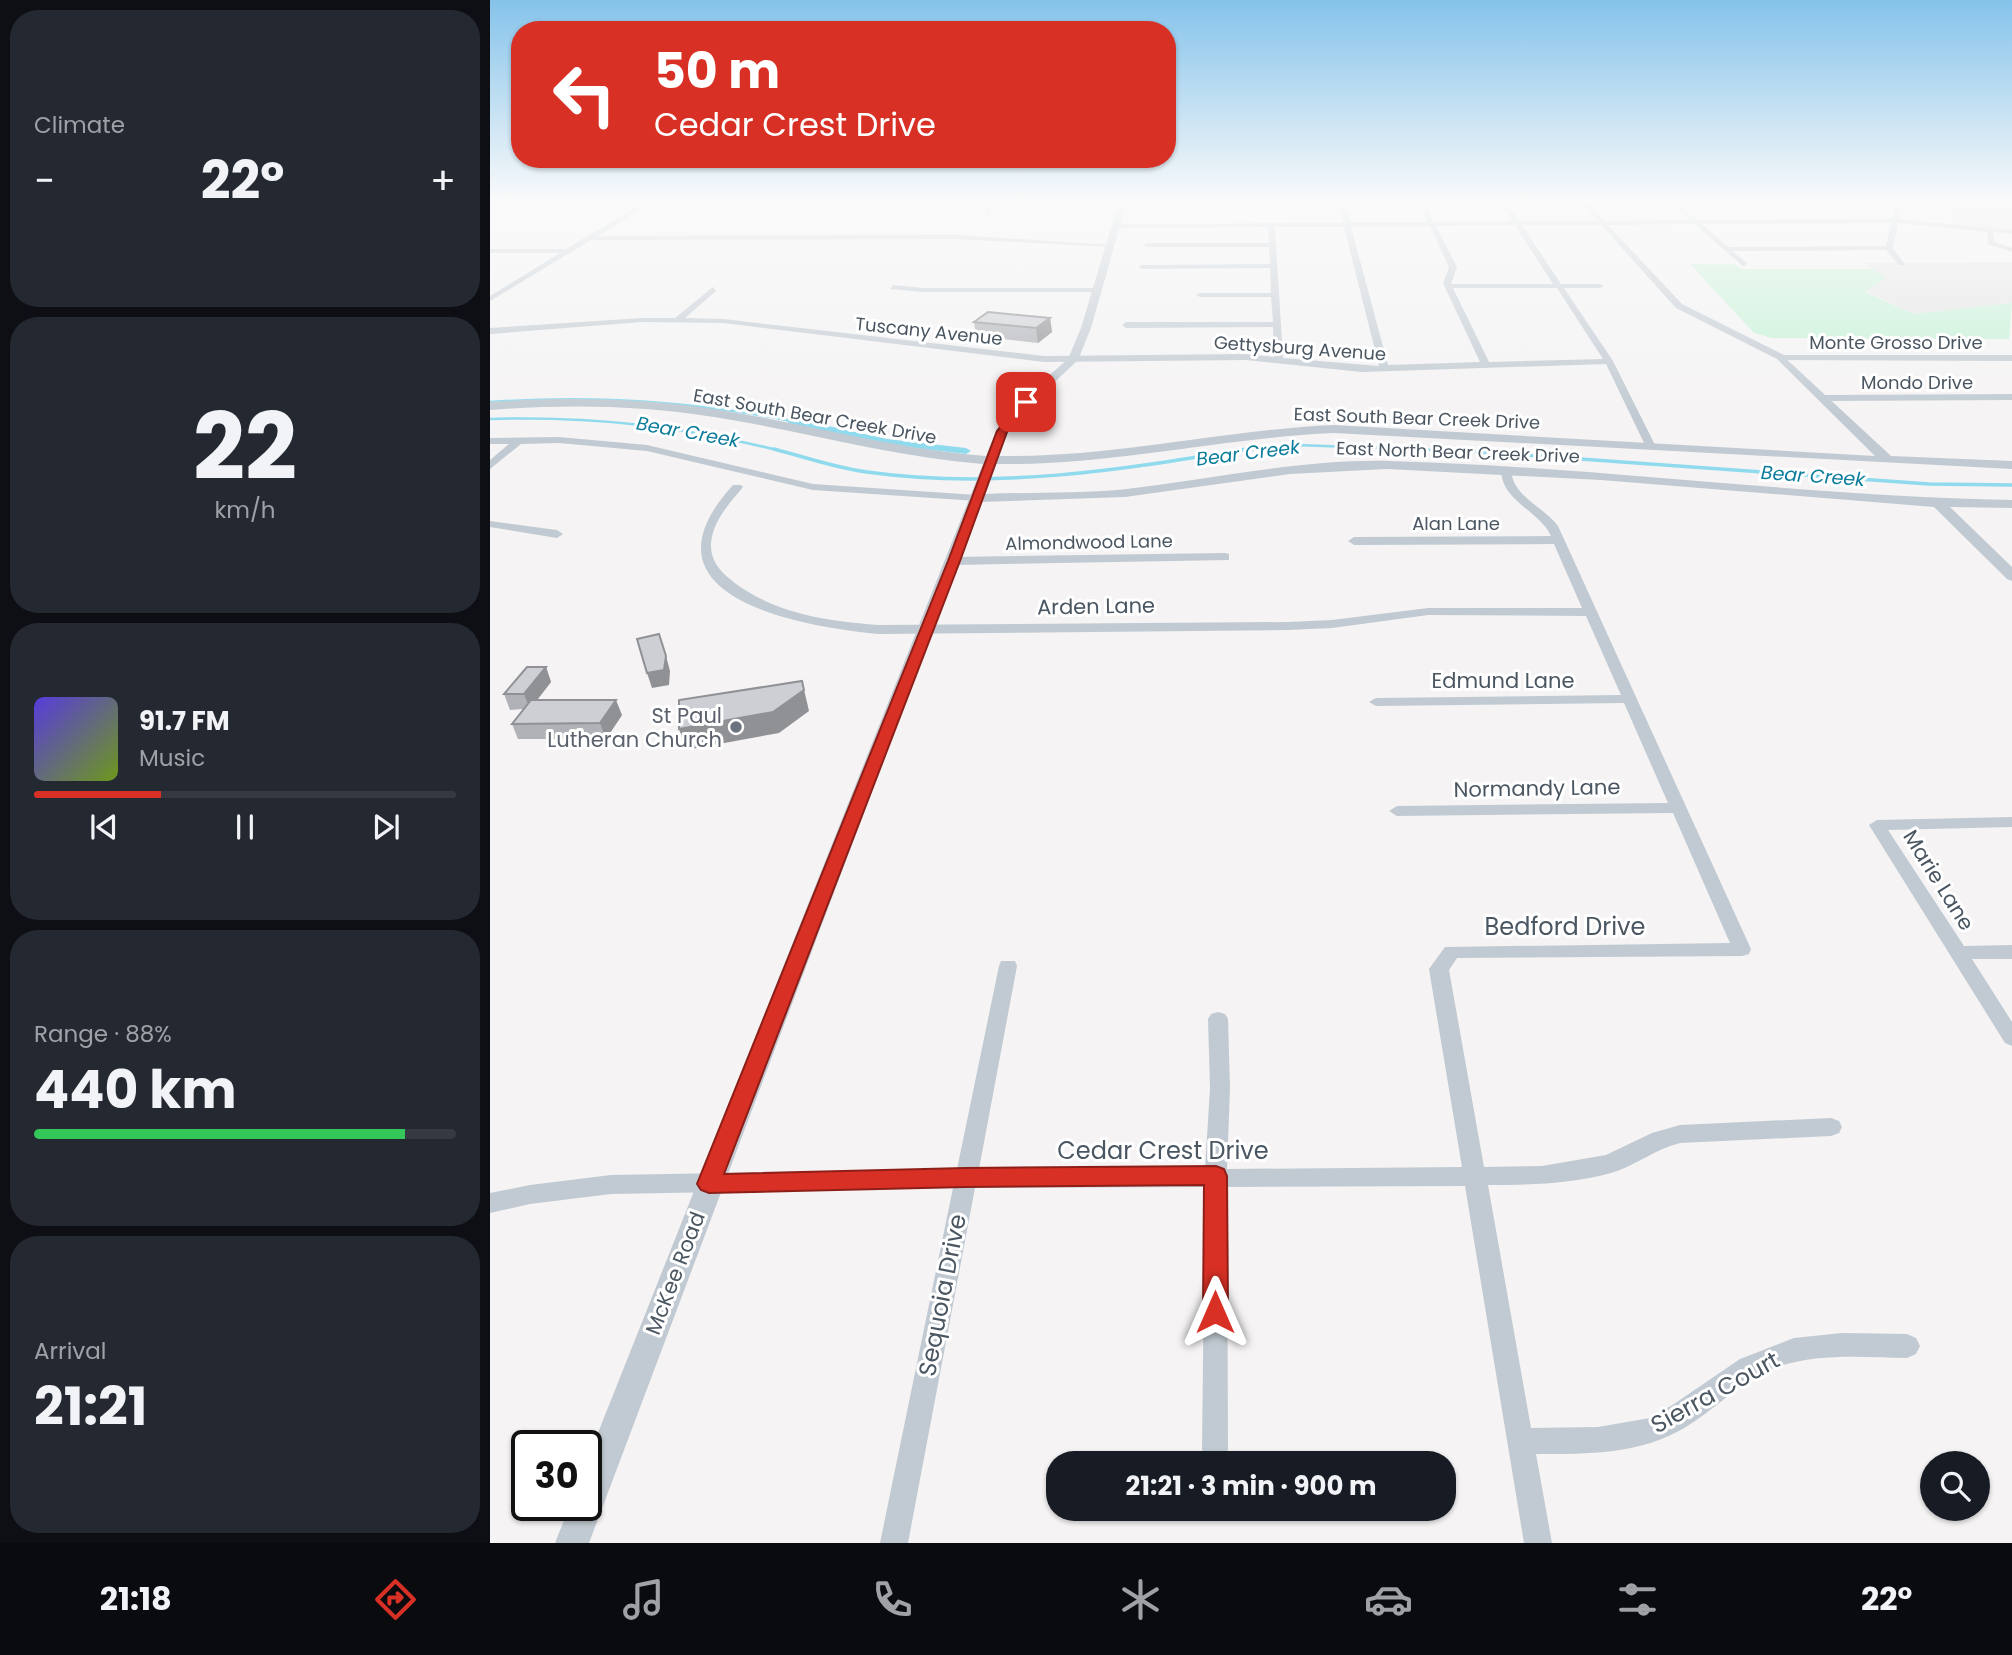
<!DOCTYPE html>
<html lang="en">
<head>
<meta charset="utf-8">
<style>
  :root { --surface:#171b24; --page:#242831; --text:#f1f3f6; --muted:#9ea1a6; --line:#363941; --accent:#d93025 }
  body { margin:0; font-family:Poppins,sans-serif; background:var(--page); color:var(--text); height:100vh; display:flex; flex-direction:column; font-size:26px; white-space:nowrap }
  * { box-sizing:border-box; margin:0 }
  p { font-size:23px; color:var(--muted) }
  .icon { flex:none; width:38px; height:38px; fill:none; stroke:currentColor; stroke-width:2; stroke-linecap:round; stroke-linejoin:round }
  .map { position:relative; flex:1; overflow:hidden }
  .panel { display:flex; flex-direction:column; gap:10px; padding:10px; background:#0d0f14; width:490px }
  .panel>* { flex:none }
  .hud { position:absolute; left:21px; top:21px; width:665px; height:147px; border-radius:28px; box-shadow:0 2px 5px #0004; background:#d93025; color:#fff; overflow:hidden }
  .fabs { position:absolute; left:1430px; top:1451px; display:grid; gap:14px }
  .fabs a { display:grid; place-items:center; width:70px; height:70px; border-radius:50%; background:var(--surface); box-shadow:0 2px 5px #0004; font-size:35px }
  .speed { position:absolute; left:21px; top:1430px; display:flex; gap:14px; font-size:35px; font-weight:700; text-align:center }
  .speed>* { display:grid; place-content:center; width:91px; height:91px; border-radius:50%; background:var(--surface); box-shadow:0 2px 5px #0004; line-height:1 }
  .speed .limit { border:4px solid #111; border-radius:10px; background:#fff; color:#111 }
  .pin { position:absolute; display:grid; place-items:center; width:60px; height:60px; color:#fff; margin:-30px; border-radius:14px; box-shadow:0 4px 10px #0006 }
  .me { position:absolute; width:77px; margin:-38px; rotate:0deg; stroke-linejoin:round; filter:drop-shadow(0 0 5px #0008) }
  .turn { display:flex; align-items:center; gap:24px; height:147px; padding:0 28px; font-size:32px }
  .turn .icon { width:91px; height:91px; stroke-width:2.5 }
  .turn b { display:block; font-size:49px; line-height:60px }
  .big { font-size:52px; font-weight:700; line-height:1.1 }
  .panel .card { flex:1; display:flex; flex-direction:column; justify-content:center; gap:10px; min-width:0; padding:0 24px; border-radius:28px; background:var(--page) }
  .panel .dial { align-items:center; gap:0 }
  .dial b { font-size:91px; line-height:1 }
  .song { display:flex; align-items:center; gap:21px }
  .cover { width:84px; height:84px; border-radius:10px; background:linear-gradient(135deg,hsl(250 70% 55%),hsl(80 70% 35%)) }
  .played { height:7px; border-radius:4px; background:linear-gradient(90deg,var(--accent) 30%,var(--line) 30%) }
  .keys { display:flex; justify-content:space-around; direction:ltr }
  .heat { display:flex; justify-content:space-between; align-items:center; font-size:38px; direction:ltr }
  .charge { height:10px; border-radius:5px; background:linear-gradient(90deg,#34c759 88%,var(--line) 0) }
  .trip { position:absolute; left:556px; top:1451px; width:410px; height:70px; border-radius:28px; background:var(--surface); box-shadow:0 2px 5px #0004; font-weight:700; line-height:70px; text-align:center }
  .tab-bar { display:flex; height:112px; justify-content:space-around; align-items:center; background:#090b0e; color:var(--muted) }
  .tab-bar .icon { width:49px; height:49px }
  .tab-bar .on { color:var(--accent) }
  .tab-bar b { font-size:32px; color:var(--text) }
  main { display:flex; flex:1; min-height:0 }
  .map>svg:first-child { display:block }
  .education { fill:#e6e4e5 }
  .green { fill:#c3f1d5 }
  .lines { fill:none; stroke-linecap:round; stroke-linejoin:round }
  .stream-far1 { stroke:#90daee; stroke-width:2.5 }
  .stream { stroke:#90daee; stroke-width:3.5 }
  .canal { fill:#90daee; fill-rule:evenodd }
  .minor { fill:#c1cad2; fill-rule:evenodd }
  .tertiary { fill:#c1cad2; fill-rule:evenodd }
  .wall { fill:#b0b2b7 }
  .shaded-wall { fill:#909195 }
  .building { fill:#cdcfd5; stroke:#909195; stroke-width:2 }
  .route { fill:#d93025; stroke:#8d1f18; stroke-width:2 }
  .worship-dot { fill:#6b7280; stroke:#fff; stroke-width:2.5 }
  .labels { text-anchor:middle; dominant-baseline:central; stroke-width:6; stroke-linejoin:round; paint-order:stroke }
  .far-street-label { font-size:18px; fill:#4a5661; stroke:#fff }
  .far-water-label { font-size:19px; font-style:italic; fill:#0c7c9b; stroke:#fff }
  .street-label { font-size:21px; fill:#4a5661; stroke:#fff }
  .worship-label { font-size:21px; fill:#5b616d; stroke:#fff; text-anchor:end }
  .near-street-label { font-size:24px; fill:#4a5661; stroke:#fff }
</style>
</head>
<body>
<main>
<section class="panel">
<div class="card"><p>Climate</p>
<div class="heat"><a>−</a><b class="big">22°</b><a>+</a></div>
</div>
<div class="card dial"><b>22</b><p>km/h</p></div>
<div class="card">
<div class="song"><i class="cover"></i><div><b>91.7 FM</b><p>Music</p></div></div>
<div class="played"></div>
<div class="keys"><svg class="icon" aria-label="previous" viewBox="0 0 24 24"><path d="M18 5L8 12l10 7zM5 5v14"/></svg><svg class="icon" aria-label="pause" viewBox="0 0 24 24"><path d="M8 5v14M16 5v14"/></svg><svg class="icon" aria-label="next" viewBox="0 0 24 24"><path d="M6 5l10 7-10 7zM19 5v14"/></svg></div>
</div>
<div class="card"><p>Range · 88%</p><b class="big">440 km</b><div class="charge"></div></div>
<div class="card"><p>Arrival</p><b class="big">21:21</b></div>
</section>
<div class="map">
<svg width="1522" height="1543" viewBox="0 0 1522 1543">
  <rect width="100%" height="100%" fill="#f5f3f3"/>
  <!-- education -->
  <g class="education">
    <polygon points="1461,201 1522,201 1522,230 1460,225"/>
    <polygon points="1522,262 1522,303 1424,314 1375,291 1396,278 1374,263"/>
  </g>
  <!-- green -->
  <polygon class="green" points="1200,264 1244,264 1252,269 1383,269 1396,278 1375,292 1424,314 1522,303 1519,339 1282,338 1264,333"/>
  <g class="lines">
    <!-- stream-far1 -->
    <g class="stream-far1">
      <path d="M0,402C102,395 201,401 302,421"/>
      <path d="M0,419C103,416 191,426 291,451"/>
      <polyline points="746,451 806,445 973,451"/>
    </g>
    <!-- stream -->
    <g class="stream">
      <path d="M284,449C315,457 346,468 377,472C505,490 630,470 757,449"/>
      <polyline points="949,449 1439,484 1522,485"/>
    </g>
    <!-- canal -->
    <polygon class="canal" points="302,418 397,439 476,448 481,451 476,454 397,445 298,423 298,419"/>
    <!-- minor -->
    <g class="minor">
      <polygon points="156,201 163,201 108,236 467,235 624,245 620,247 467,239 101,240 0,301 0,296 70,253 0,253 0,249 76,249"/>
      <polygon points="502,201 508,201 499,214 495,214"/>
      <path d="M848,201H854L860,222H938L928,201H934L944,222L1022,221L1009,201H1015L1029,221H1108L1090,201H1096L1115,221L1199,220L1178,201H1184L1207,220L1402,219L1407,201H1413L1409,219L1522,230V234L1503,232L1504,242L1522,248V252L1498,244L1497,232L1408,223L1403,248L1415,265H1409L1396,250L1242,251L1257,263L1254,267L1204,224L1118,225L1192,304L1294,355H1522V361L1289,360L1186,308L1111,225H1032L1071,284H1110L1114,286L1110,288H1074L1123,361L1166,447L1161,450L1156,447L1116,364L872,372L756,360L554,362L234,323L152,322L0,334V328L152,318H185L223,287L226,291L195,318L234,319L554,356L756,354L784,357L783,327L636,328L632,325L636,322H783L781,297H710L706,295L710,293H781L780,268L652,269L648,267L652,265L780,264L779,247H657L653,245L657,243H779L778,227L625,228L622,226L625,224L853,223ZM1401,223L1396,246L1238,247L1212,224ZM1025,225L1063,284H961L967,267L946,226ZM940,226L959,267L953,283L990,362L898,365L861,227ZM785,227H854L889,366L793,358ZM963,288H1067L1113,359L999,362Z"/>
      <polygon points="403,285 434,288 607,288 611,290 607,292 434,292 400,289"/>
      <polygon points="1522,394 1522,400 1332,401 1327,398 1332,395"/>
      <polygon points="69,437 157,445 323,484 487,495 493,498 487,501 323,490 157,451 69,443 31,444 0,469 0,460 19,444 0,444 0,438"/>
      <path d="M1016,467L1021,470C1023,497 1053,506 1068,526L1261,949L1259,954L1252,956L967,958L959,970L994,1167L1052,1166L1116,1155L1162,1133L1190,1125L1341,1118L1349,1121L1352,1127L1349,1133L1341,1136L1190,1143C1165,1149 1145,1166 1121,1173C1081,1184 1039,1185 998,1185L1041,1428L1108,1427L1160,1418L1184,1404L1250,1359L1304,1338L1352,1333L1417,1334L1426,1338L1430,1346L1426,1354L1417,1358C1375,1357 1330,1353 1290,1366C1258,1376 1232,1403 1205,1421C1156,1455 1103,1454 1046,1454L1062,1543H1034L975,1186L737,1187L738,1449L735,1459L725,1462L715,1459L712,1449L715,1187L485,1188L418,1543H390L463,1188L121,1194L40,1204L0,1213V1193L40,1185L121,1175L467,1169L509,966L511,961H525L527,966L489,1169H715L720,1088L718,1019L721,1014L728,1012L735,1014L738,1019L740,1088L737,1169L972,1167L939,969L955,947L1240,943L1183,813L907,816L899,811L907,806L1178,803L1134,703L886,706L879,702L886,698L1131,695L1096,616L938,615L842,628L798,630L389,634C308,626 141,597 243,485H251L253,487C239,504 223,521 221,543C220,564 234,575 249,586C291,615 340,621 389,625L798,622L842,620L938,608H1092L1064,544L864,545L858,541L864,537L1061,536C1049,510 1012,502 1011,470Z"/>
      <polygon points="0,521 67,530 73,534 67,538 0,527"/>
      <polygon points="735,553 739,554 739,560 464,565 458,561 464,557"/>
      <polygon points="1522,817 1522,827 1398,830 1474,946 1522,945 1522,959 1482,959 1522,1022 1522,1046 1515,1043 1379,825 1387,820"/>
    </g>
    <!-- tertiary -->
    <path class="tertiary" d="M629,201H637L601,328L588,360L540,405L518,432L509,456C621,458 732,430 844,425L1385,456L1288,360L1287,358L1292,355L1401,456L1522,461V469L844,433C731,438 620,466 506,464L495,494C542,492 590,494 637,489C724,479 811,459 900,461C1108,467 1314,496 1522,500V508L1460,507L1522,567V581L1517,579L1444,507L1111,480L897,469L800,474L635,497L491,502L99,1543H65L80,1505H96V1463L493,464C402,457 314,431 224,417C150,405 75,404 0,410V402C75,397 149,398 223,409C315,423 403,449 496,456L506,431L532,399L578,359L591,328Z"/>
  </g>
  <!-- wall -->
  <g class="wall">
    <polygon points="560,318 562,332 548,343 486,336 484,322"/>
    <polygon points="56,667 61,682 47,700 132,715 116,739 28,739 22,724 33,709 20,710 14,694"/>
  </g>
  <!-- shaded-wall -->
  <g class="shaded-wall">
    <polygon points="560,318 562,332 548,343 546,328"/>
    <polygon points="176,656 180,671 179,685 162,688 157,673"/>
    <polygon points="56,667 61,682 40,709 34,694"/>
    <polygon points="312,681 319,711 289,733 196,750 189,729"/>
    <polygon points="126,700 132,715 116,739 110,723"/>
  </g>
  <!-- building -->
  <g class="building">
    <polygon points="498,312 560,318 546,328 484,322"/>
    <polygon points="169,634 176,656 174,670 157,673 147,639"/>
    <polygon points="37,667 56,667 34,694 14,694"/>
    <polygon points="312,681 314,690 283,712 189,729 189,700"/>
    <polygon points="41,700 126,700 110,723 22,724"/>
  </g>
  <!-- sky -->
  <linearGradient id="sky" x2="0" y2="1"><stop stop-color="#85c3ea"/><stop offset="0.48" stop-color="#fafafa"/><stop offset="1" stop-color="#fafafa" stop-opacity="0"/></linearGradient>
  <rect width="1522" height="417" fill="url(#sky)"/>
  <!-- route -->
  <polygon class="route" points="532,400 541,402 517,432 470,561 234,1174 475,1168 726,1166 734,1169 737,1176 738,1312 734,1320 725,1324 717,1320 713,1312 714,1185 475,1187 219,1193 211,1190 207,1184 458,561 507,431"/>
  <!-- markers -->
  <circle class="worship-dot" cx="246" cy="727" r="7"/>
  <g class="labels">
    <!-- far-street labels -->
    <g class="far-street-label">
      <text transform="translate(439 331) rotate(6)">Tuscany Avenue</text>
      <text x="1406" y="342">Monte Grosso Drive</text>
      <text transform="translate(810 348) rotate(4)">Gettysburg Avenue</text>
      <text x="1427" y="382">Mondo Drive</text>
      <text transform="translate(325 416) rotate(10)">East South Bear Creek Drive</text>
      <text transform="translate(927 418) rotate(2)">East South Bear Creek Drive</text>
      <text transform="translate(968 452) rotate(2)">East North Bear Creek Drive</text>
      <text x="966" y="523">Alan Lane</text>
      <text transform="translate(599 542) rotate(-1)">Almondwood Lane</text>
    </g>
    <!-- far-water labels -->
    <g class="far-water-label">
      <text transform="translate(198 432) rotate(10)">Bear Creek</text>
      <text transform="translate(758 453) rotate(-7)">Bear Creek</text>
      <text transform="translate(1323 476) rotate(4)">Bear Creek</text>
    </g>
    <!-- street labels -->
    <g class="street-label">
      <text transform="translate(606 606) rotate(-1)">Arden Lane</text>
      <text x="1013" y="680">Edmund Lane</text>
      <text transform="translate(1047 788) rotate(-1)">Normandy Lane</text>
      <text transform="translate(1449 880) rotate(58)">Marie Lane</text>
      <text transform="translate(185 1273) rotate(-69)">McKee Road</text>
    </g>
    <!-- worship labels -->
    <g class="worship-label">
      <text x="232" y="715">St Paul<tspan x="232" dy="24">Lutheran Church</tspan></text>
    </g>
    <!-- near-street labels -->
    <g class="near-street-label">
      <text x="1075" y="926">Bedford Drive</text>
      <text x="673" y="1150">Cedar Crest Drive</text>
      <text transform="translate(452 1295) rotate(-79)">Sequoia Drive</text>
      <text transform="translate(1225 1392) rotate(-29)">Sierra Court</text>
    </g>
  </g>
</svg>
<div class="fabs">
<a><svg class="icon" aria-label="search" viewBox="0 0 24 24"><circle cx="10" cy="10" r="6"/><path d="M15 15l6 6"/></svg></a>
</div>
<div class="speed"><div class="limit">30</div></div>
<div class="pin" style="left:536px;top:402px;background:#d93025"><svg class="icon" aria-label="arrive" viewBox="0 0 24 24"><path d="M6 21V4h12l-3 4 3 4H6"/></svg></div>
<svg class="me" style="left:725px;top:1312px" viewBox="-20 -20 40 40"><path d="M0-17L14 15 0 8-14 15z" fill="#d93025" stroke="#fff" stroke-width="4"/></svg>
<div class="trip">21:21 · 3 min · 900 m</div>
<div class="hud">
<div class="turn"><svg class="icon" aria-label="left" viewBox="0 0 24 24"><path d="M17 20v-9H6M10 6l-5 5 5 5"/></svg><div><b>50 m</b>Cedar Crest Drive</div></div>
</div>
</div>
</main>
<nav class="tab-bar">
<b>21:18</b>
<svg class="icon on" aria-label="directions" viewBox="0 0 24 24"><path d="M12 3l9 9-9 9-9-9zM9 14v-3h6M13 9l2 2-2 2"/></svg>
<svg class="icon" aria-label="music" viewBox="0 0 24 24"><path d="M9 18V5l10-2v13"/><circle cx="6" cy="18" r="3"/><circle cx="16" cy="16" r="3"/></svg>
<svg class="icon" aria-label="phone" viewBox="0 0 24 24"><path d="M5 4h4l2 5-3 2q2 4 5 5l2-3 5 2v4C11 20 4 13 5 4z"/></svg>
<svg class="icon" aria-label="climate" viewBox="0 0 24 24"><path d="M12 3v18M4 7l16 10M4 17L20 7"/></svg>
<svg class="icon" aria-label="car" viewBox="0 0 24 24"><path d="M5 17H2v-5l4-1 3-4h7l3 4 3 1v5h-3M9 17h6M6 11h13"/><circle cx="7" cy="17" r="2"/><circle cx="17" cy="17" r="2"/></svg>
<svg class="icon" aria-label="filters" viewBox="0 0 24 24"><path d="M4 7h16M4 17h16"/><circle cx="9" cy="7" r="2"/><circle cx="15" cy="17" r="2"/></svg>
<b>22°</b>
</nav>
</body>
</html>
